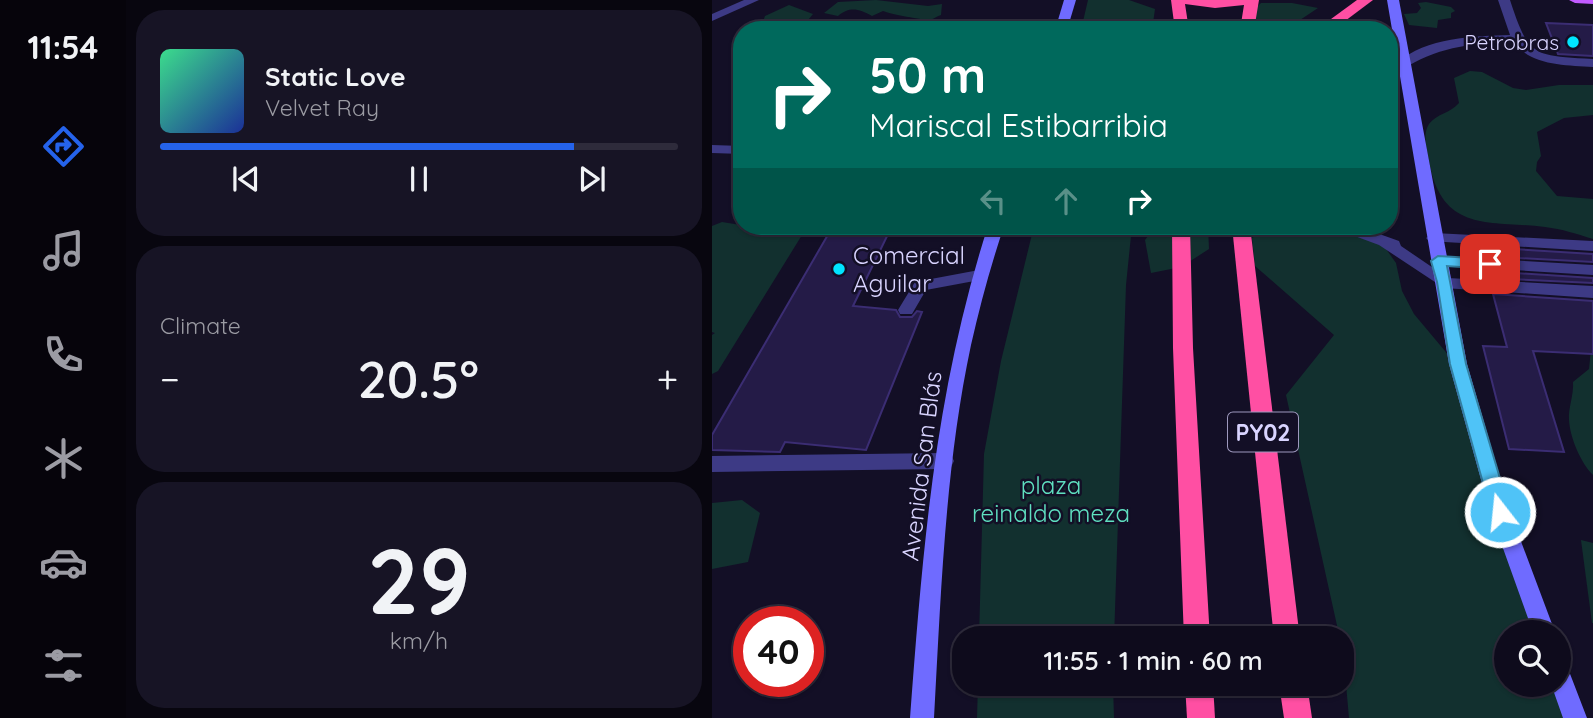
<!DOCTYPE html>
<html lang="en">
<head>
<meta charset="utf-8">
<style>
  :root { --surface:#0e0b1c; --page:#171425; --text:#f1f3f6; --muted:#9b9ba3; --line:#2e2b3b; --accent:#2563eb }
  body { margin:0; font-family:Quicksand,sans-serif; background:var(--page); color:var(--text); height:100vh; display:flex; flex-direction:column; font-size:26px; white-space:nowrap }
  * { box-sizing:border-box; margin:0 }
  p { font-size:23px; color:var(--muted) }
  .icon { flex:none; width:38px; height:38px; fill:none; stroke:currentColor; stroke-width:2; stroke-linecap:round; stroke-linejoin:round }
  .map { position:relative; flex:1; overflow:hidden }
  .drawer { display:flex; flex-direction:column; gap:10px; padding:10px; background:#08060f; width:586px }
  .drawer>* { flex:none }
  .banner { position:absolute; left:21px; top:21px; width:665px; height:214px; border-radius:28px; box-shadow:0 2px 5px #0004,0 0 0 2px var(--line); background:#00695c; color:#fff; overflow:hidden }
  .buttons { position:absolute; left:782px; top:620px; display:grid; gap:14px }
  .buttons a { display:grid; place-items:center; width:77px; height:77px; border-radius:50%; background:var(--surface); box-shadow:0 2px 5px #0004,0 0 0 2px var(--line); font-size:35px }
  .speed { position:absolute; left:21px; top:606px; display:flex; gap:14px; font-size:35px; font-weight:700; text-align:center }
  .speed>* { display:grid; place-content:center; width:91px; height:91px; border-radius:50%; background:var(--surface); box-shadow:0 2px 5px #0004,0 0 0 2px var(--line); line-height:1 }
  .speed .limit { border:10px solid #d22; background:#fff; color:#111 }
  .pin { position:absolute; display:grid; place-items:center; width:60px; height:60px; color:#fff; margin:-30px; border-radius:14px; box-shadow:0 4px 10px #0006 }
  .me { position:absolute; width:77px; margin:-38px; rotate:344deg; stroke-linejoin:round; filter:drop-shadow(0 0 5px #0008) }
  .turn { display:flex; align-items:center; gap:24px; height:147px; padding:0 21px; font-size:32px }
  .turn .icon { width:91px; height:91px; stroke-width:2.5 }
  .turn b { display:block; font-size:49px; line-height:60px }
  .lanes { display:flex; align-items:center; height:66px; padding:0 21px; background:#0003; justify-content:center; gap:35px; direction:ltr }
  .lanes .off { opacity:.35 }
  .big { font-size:52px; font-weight:600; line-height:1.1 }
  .drawer .tile { flex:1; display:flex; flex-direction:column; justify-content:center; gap:10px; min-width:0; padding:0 24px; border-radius:28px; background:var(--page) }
  .drawer .dial { align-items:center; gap:0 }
  .dial b { font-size:91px; line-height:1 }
  .song { display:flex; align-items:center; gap:21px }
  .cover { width:84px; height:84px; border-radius:10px; background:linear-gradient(135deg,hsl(150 70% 55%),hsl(230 70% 35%)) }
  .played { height:7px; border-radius:4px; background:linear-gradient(90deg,var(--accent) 80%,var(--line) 80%) }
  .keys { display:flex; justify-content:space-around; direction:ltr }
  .heat { display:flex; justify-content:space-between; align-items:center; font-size:38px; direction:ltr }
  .trip { position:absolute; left:240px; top:626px; width:402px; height:70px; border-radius:28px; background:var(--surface); box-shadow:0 2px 5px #0004,0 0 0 2px var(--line); font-weight:600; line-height:70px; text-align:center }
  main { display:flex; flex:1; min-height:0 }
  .menu { display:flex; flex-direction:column; width:126px; justify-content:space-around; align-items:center; background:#06040b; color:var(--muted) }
  .menu .icon { width:49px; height:49px }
  .menu .selected { color:var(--accent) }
  .menu b { font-size:32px; color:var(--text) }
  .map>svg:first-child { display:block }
  .green { fill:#12302f }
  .building { fill:#241b47; stroke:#3b2d73; stroke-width:2 }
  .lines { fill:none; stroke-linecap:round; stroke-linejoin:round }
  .lane { fill:#3d3a85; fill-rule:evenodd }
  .street { fill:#3d3a85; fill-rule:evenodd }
  .secondary { fill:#6f6bff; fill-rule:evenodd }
  .primary { fill:#c25bff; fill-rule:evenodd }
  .highway { fill:#ff4fa3; fill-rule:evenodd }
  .route { fill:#4fc3f7; stroke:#337fa1; stroke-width:2 }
  .poi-dot { fill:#00e5ff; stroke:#130f26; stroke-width:2.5 }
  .labels { text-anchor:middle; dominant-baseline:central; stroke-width:5; stroke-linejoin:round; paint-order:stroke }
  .far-poi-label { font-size:21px; fill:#d9d4ff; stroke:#130f26; text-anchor:end }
  .shield { fill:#130f26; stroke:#9e99be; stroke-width:2 }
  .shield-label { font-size:23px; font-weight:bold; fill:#d9d4ff }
  .poi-label { font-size:24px; fill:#d9d4ff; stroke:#130f26; text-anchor:start }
  .street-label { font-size:24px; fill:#d9d4ff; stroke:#130f26 }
  .park-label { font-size:24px; fill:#5fe0c0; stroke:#130f26 }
</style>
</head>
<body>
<main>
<nav class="menu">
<b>11:54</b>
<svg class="icon selected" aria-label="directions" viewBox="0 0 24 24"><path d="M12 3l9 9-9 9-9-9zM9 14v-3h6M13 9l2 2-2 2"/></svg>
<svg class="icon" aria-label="music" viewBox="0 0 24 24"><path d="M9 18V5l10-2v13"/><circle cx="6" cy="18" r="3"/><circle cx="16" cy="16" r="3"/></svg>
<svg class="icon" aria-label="phone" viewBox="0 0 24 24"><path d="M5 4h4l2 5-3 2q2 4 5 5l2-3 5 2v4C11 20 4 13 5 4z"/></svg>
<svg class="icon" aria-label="climate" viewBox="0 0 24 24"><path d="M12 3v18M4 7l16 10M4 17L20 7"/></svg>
<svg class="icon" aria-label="car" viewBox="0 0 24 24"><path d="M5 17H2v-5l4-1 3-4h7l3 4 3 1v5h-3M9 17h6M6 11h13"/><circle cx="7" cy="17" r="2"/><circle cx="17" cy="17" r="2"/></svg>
<svg class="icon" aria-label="filters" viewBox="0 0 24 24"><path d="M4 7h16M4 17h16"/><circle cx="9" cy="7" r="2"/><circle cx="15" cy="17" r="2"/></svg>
</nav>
<section class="drawer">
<div class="tile">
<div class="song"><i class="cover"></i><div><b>Static Love</b><p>Velvet Ray</p></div></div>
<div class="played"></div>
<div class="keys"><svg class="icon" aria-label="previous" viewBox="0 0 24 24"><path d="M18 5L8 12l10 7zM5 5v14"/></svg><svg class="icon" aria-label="pause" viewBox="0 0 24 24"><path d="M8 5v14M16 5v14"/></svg><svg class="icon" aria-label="next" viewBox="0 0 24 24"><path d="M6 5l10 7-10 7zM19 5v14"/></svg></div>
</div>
<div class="tile"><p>Climate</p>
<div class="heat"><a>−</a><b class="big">20.5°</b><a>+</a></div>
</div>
<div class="tile dial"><b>29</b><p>km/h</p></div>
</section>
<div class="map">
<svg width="881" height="718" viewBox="0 0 881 718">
  <rect width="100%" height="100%" fill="#130f26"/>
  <!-- green -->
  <g class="green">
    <path d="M164,0L216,6L230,4L229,15C228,15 219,20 218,20C211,20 178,14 171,11L160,16C147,9 138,6 126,16L112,13L126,2Z"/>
    <polygon points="376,0 417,0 443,9 440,30 369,30"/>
    <polygon points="714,2 739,7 743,11 739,13 739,18 726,20 725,28 697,25 692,14 705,13 709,8 706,3"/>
    <polygon points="549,3 580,3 606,8 573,30 531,30 542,10"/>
    <polygon points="77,5 101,14 88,30 48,30 53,16"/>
    <path d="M758,71L770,72L801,88L814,90L847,85H881V115L852,118L825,132L829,156L825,162L824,171L845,196L881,199V239C865,234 850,229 833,227C778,220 730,234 717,161C715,149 710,135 717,124C724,114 739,113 747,103L742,78Z"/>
    <path d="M677,109C686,135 690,168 677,193Z"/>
    <polygon points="10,222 90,235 6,371 0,374 0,335 3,333 0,332 0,226"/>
    <polygon points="322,226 420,226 414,285 402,639 267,639 272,454 289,361"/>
    <polygon points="444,226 496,226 497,249 469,267 439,273 433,240"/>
    <polygon points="558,226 641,226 667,239 684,263 690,291 702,314 738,357 832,632 794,632 794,684 847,684 856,718 637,718 630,639 628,639 574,395 622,335 543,266 540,238"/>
    <path d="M881,331V475C869,463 858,438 857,420C856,408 862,395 861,382L877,369Z"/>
    <polygon points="30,500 48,513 36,562 0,569 0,503"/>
    <polygon points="869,540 881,543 881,623 880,623"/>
    <polygon points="266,684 401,684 402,718 265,718"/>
  </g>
  <!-- building -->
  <g class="building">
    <polygon points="834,23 881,25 881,56 846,54"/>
    <polygon points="121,226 180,226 141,306 184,310 188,317 200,317 205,311 210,312 154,450 73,442 68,452 0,450 0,435"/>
    <polygon points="768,247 881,254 881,262 769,256"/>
    <polygon points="772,271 881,278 881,283 777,278"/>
    <polygon points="781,294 881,301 881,354 821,351 852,452 797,449 771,346 795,347"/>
  </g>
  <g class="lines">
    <!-- lane -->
    <g class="lane">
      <path d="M786,0H798C817,58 821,55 881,59V67C853,65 819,66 802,42C763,43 730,46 696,66L686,63C713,37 763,36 798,35Z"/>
      <polygon points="0,145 30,146 30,154 0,153"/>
      <polygon points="726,256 881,265 881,275 720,265 718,261"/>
      <polygon points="267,270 273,271 275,275 273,279 214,290 200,314 188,314 186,310 203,282"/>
      <polygon points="232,453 239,455 242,461 239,467 232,469 0,472 0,456"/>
    </g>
    <!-- street -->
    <g class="street">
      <polygon points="32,0 47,0 0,21 0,14"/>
      <polygon points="605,226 645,226 687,241 689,246 736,278 881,286 881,298 732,288 667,245 640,235 607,229"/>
      <polygon points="722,233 881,241 881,251 717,241 714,238"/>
    </g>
    <!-- secondary -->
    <g class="secondary">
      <polygon points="352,0 364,0 355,30 343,30"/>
      <polygon points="675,0 687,0 755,364 798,512 843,632 821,632 778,512 737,364"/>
      <path d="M276,226H292C279,265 268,305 259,345C233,467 229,594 222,718H198C211,546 223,391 276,226Z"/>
      <polygon points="847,663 855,666 875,718 851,718 839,684 847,684"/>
    </g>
    <!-- primary -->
    <polygon class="primary" points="857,0 881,0 881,4 863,3"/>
    <!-- highway -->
    <g class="highway">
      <polygon points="459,0 547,0 542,30 528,30 532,5 503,8 473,4 477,30 463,30"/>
      <polygon points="645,0 661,0 621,30 604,30"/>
      <polygon points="460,226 478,226 481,348 498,639 472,639 461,348"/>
      <polygon points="520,226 538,226 588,639 562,639"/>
      <polygon points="473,684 501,684 503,718 475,718"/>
      <polygon points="567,684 595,684 600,718 572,718"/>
    </g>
  </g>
  <!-- route -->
  <polygon class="route" points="726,256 778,259 785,264 778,269 735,266 754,364 798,512 795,518 788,520 782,518 779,512 738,364 725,282 719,261"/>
  <!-- markers -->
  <g class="poi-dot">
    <circle cx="861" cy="42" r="7"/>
    <circle cx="127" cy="269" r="7"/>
  </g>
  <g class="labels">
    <!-- far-poi labels -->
    <g class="far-poi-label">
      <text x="847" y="42">Petrobras</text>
    </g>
    <!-- shield labels -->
    <rect class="shield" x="516" y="412.5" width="70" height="39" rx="5"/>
    <g class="shield-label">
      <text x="551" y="432">PY02</text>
    </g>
    <!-- poi labels -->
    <g class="poi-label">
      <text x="141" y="255">Comercial<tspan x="141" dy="28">Aguilar</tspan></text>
    </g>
    <!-- street labels -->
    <g class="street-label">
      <text transform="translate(209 466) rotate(-83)">Avenida San Blás</text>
    </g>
    <!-- park labels -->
    <g class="park-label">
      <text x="339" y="485">plaza<tspan x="339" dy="28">reinaldo meza</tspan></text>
    </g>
  </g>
</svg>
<div class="buttons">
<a><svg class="icon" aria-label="search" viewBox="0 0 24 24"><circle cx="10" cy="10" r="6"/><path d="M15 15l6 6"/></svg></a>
</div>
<div class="speed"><div class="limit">40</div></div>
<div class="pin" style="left:778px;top:264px;background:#d93025"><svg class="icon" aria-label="arrive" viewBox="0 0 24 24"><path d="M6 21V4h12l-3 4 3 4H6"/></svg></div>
<svg class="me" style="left:788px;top:512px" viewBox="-20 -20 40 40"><circle r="17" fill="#4fc3f7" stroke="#fff" stroke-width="3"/><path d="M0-11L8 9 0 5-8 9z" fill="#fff"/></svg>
<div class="trip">11:55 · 1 min · 60 m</div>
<div class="banner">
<div class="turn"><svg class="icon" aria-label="right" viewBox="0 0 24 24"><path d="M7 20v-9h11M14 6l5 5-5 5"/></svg><div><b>50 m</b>Mariscal Estibarribia</div></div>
<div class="lanes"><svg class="icon off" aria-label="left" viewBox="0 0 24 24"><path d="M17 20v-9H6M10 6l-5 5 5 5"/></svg><svg class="icon off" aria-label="ahead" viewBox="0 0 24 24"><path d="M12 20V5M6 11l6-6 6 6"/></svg><svg class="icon" aria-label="right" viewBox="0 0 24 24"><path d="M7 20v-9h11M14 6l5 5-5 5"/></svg></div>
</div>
</div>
</main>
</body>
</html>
